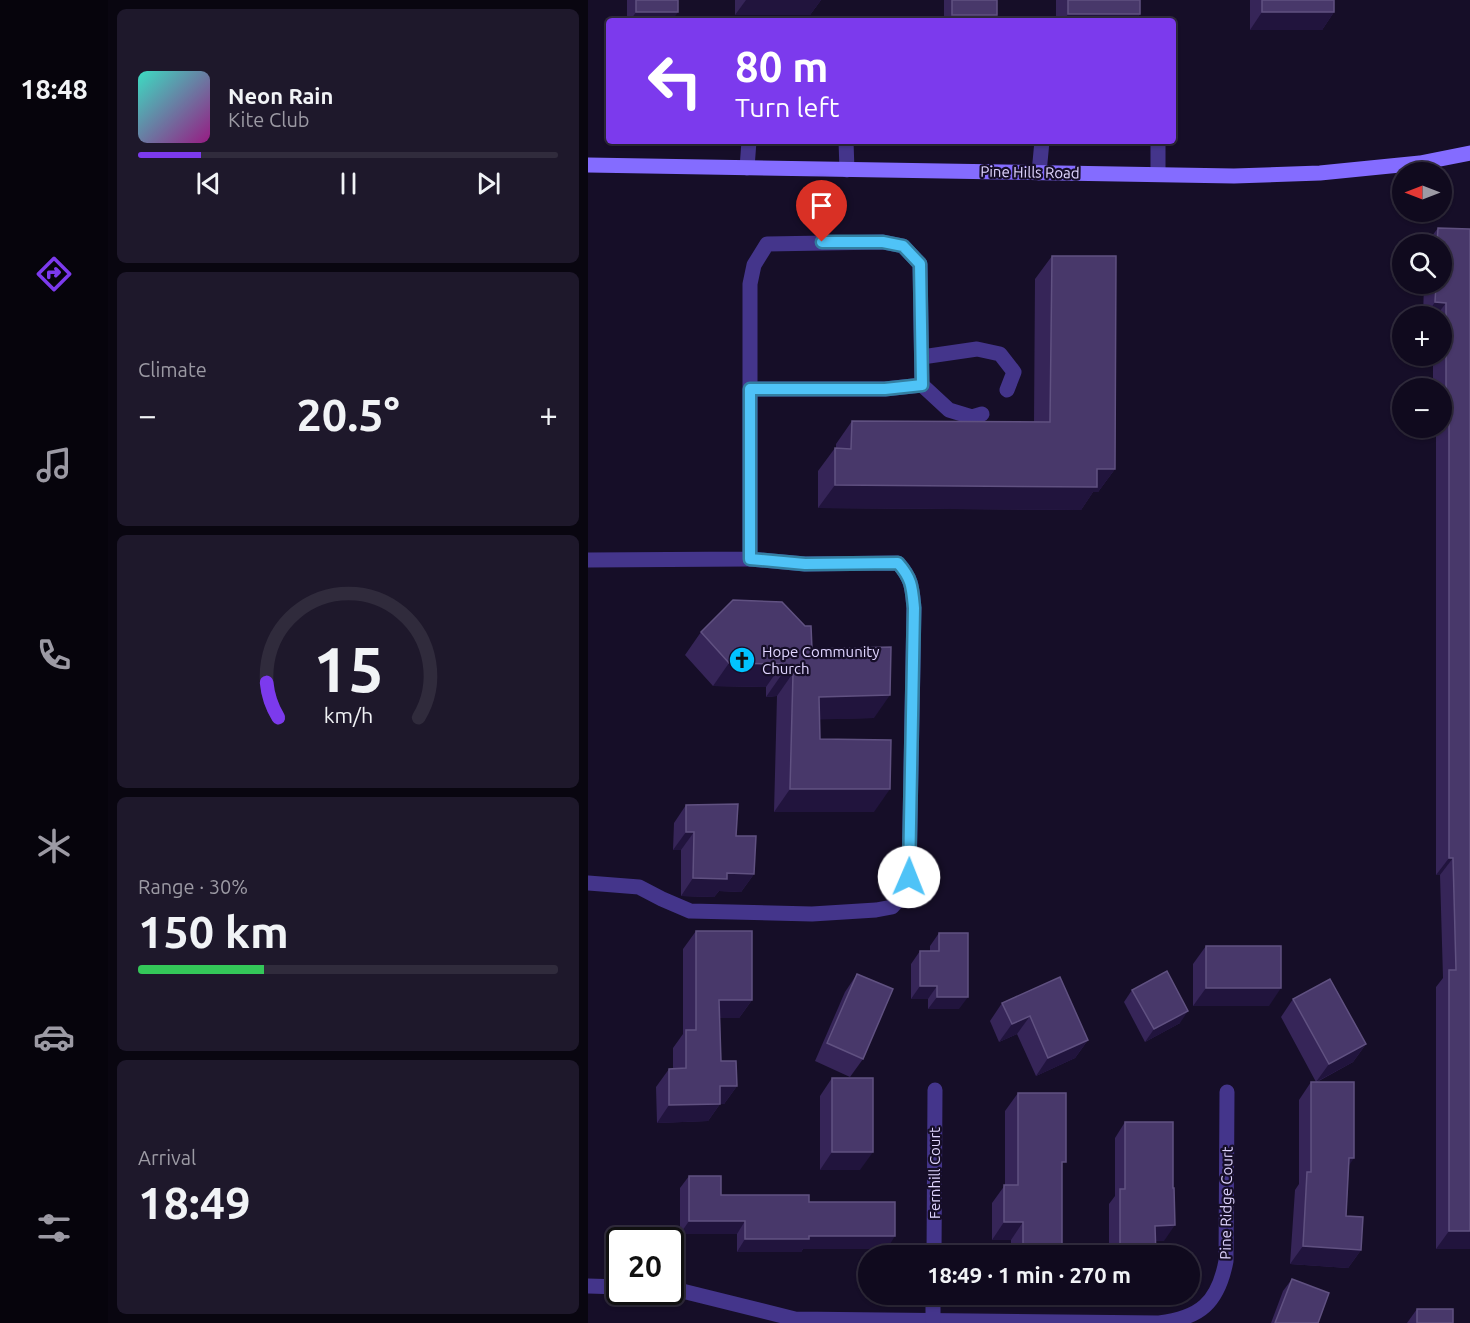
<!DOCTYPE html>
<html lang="en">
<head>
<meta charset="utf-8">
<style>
  :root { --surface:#100a1e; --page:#1e182b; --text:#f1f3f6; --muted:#9c9aa4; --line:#302b3c; --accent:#7c3aed }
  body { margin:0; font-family:Ubuntu,sans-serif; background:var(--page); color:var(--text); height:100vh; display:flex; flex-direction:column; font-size:22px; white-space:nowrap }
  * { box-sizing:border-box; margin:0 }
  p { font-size:20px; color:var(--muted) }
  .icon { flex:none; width:33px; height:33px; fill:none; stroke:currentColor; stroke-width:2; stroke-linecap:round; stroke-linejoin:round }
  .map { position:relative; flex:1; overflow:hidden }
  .drawer { display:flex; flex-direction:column; gap:9px; padding:9px; background:#090610; width:480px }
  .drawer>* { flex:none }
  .hud { position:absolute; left:18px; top:18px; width:570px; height:126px; border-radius:6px; box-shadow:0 2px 4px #0004,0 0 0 2px var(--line); background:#7c3aed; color:#fff; overflow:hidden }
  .needle { width:39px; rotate:270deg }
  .fabs { position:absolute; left:804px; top:162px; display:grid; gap:12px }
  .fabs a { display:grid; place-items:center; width:60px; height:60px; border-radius:50%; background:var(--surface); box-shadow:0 2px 4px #0004,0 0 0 2px var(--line); font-size:30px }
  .speed { position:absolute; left:18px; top:1227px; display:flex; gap:12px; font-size:30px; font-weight:700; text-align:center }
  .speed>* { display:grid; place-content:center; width:78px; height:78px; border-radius:50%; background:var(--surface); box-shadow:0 2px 4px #0004,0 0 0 2px var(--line); line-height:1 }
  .speed .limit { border:3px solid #111; border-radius:9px; background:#fff; color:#111 }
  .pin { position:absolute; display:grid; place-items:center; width:51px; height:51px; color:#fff; margin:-62px -26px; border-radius:50% 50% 50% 0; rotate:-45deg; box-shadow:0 0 6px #0007 }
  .pin .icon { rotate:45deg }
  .me { position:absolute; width:66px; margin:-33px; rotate:1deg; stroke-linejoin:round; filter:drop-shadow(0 0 4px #0008) }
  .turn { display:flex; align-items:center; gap:21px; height:126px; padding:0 30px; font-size:27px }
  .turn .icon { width:78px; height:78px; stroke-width:2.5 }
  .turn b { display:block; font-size:42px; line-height:51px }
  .big { font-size:45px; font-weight:700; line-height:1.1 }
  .drawer .card { flex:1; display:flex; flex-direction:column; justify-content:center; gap:9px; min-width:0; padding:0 21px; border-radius:9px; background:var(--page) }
  .drawer .dial { align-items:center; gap:0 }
  .dial svg { height:156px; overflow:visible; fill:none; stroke:var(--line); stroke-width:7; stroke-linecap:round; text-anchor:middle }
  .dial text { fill:var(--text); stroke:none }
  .song { display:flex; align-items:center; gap:18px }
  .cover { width:72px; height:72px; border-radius:9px; background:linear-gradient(135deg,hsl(170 70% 55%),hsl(310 70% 35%)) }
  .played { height:6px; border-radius:3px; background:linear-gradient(90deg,var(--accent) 15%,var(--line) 15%) }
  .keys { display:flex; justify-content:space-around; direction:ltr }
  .heat { display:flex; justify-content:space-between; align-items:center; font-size:33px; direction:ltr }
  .charge { height:9px; border-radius:4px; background:linear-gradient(90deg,#34c759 30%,var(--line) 0) }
  .trip { position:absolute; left:270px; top:1245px; width:342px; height:60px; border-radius:30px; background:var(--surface); box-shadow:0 2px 4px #0004,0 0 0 2px var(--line); font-weight:700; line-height:60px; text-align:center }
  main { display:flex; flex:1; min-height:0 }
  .dock { display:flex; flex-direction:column; width:108px; justify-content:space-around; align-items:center; background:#06040c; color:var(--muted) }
  .dock .icon { width:42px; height:42px }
  .dock .selected { color:var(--accent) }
  .dock b { font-size:27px; color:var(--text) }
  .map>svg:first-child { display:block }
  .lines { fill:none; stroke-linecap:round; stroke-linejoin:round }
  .lane { stroke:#44358b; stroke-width:15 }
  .street { stroke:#44358b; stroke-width:15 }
  .secondary { stroke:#846cff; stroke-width:15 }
  .wall { fill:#362558 }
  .shaded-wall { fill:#21143d }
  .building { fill:#48386a; stroke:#605181; stroke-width:1.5 }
  .route-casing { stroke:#337fa1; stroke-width:15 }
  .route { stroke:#4fc3f7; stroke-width:10 }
  .labels { text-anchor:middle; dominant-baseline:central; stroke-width:4.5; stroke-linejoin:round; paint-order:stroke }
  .street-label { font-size:15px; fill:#e0d5ff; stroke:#160e28 }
  .poi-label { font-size:15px; fill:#e0d5ff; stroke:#160e28; text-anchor:start }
</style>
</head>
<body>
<main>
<nav class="dock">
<b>18:48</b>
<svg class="icon selected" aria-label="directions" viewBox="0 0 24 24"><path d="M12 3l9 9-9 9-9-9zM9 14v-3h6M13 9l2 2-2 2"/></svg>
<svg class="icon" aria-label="music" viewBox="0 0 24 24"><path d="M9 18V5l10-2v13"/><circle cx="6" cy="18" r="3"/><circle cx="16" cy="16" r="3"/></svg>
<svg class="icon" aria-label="phone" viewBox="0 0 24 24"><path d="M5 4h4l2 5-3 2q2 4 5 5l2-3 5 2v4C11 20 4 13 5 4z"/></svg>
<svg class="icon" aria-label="climate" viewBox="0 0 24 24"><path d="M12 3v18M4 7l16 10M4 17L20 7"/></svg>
<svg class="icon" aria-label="car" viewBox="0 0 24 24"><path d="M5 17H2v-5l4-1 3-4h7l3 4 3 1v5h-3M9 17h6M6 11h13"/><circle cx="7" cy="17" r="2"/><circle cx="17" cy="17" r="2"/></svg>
<svg class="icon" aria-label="filters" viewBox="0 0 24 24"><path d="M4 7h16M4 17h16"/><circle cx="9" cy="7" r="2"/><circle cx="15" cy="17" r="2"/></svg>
</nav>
<section class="drawer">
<div class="card">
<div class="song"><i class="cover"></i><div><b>Neon Rain</b><p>Kite Club</p></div></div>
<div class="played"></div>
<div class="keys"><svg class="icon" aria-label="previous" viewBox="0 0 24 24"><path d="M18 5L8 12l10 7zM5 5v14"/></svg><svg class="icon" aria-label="pause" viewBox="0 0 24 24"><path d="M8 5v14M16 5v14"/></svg><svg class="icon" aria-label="next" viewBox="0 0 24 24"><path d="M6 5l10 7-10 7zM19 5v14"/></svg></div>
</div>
<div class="card"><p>Climate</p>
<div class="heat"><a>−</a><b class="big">20.5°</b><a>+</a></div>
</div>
<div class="card dial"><svg viewBox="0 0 100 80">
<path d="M14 69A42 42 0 1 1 86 69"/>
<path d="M14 69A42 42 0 0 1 8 51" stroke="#7c3aed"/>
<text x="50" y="56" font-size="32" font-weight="700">15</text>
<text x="50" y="72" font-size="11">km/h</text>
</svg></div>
<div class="card"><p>Range · 30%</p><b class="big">150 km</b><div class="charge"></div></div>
<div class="card"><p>Arrival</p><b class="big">18:49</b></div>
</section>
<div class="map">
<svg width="882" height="1323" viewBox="0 0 882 1323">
  <rect width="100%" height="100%" fill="#160e28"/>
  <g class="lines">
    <!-- lane -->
    <g class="lane">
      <polyline points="258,141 259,170"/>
      <polyline points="570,141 570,174"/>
      <polyline points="159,168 161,141"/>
      <polyline points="451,173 454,141"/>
      <polyline points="334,357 389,349 412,354 426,372 419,390"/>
      <polyline points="334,385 361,410 384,417 394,414"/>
      <polyline points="0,560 162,559 162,284 166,265 179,244 295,242 315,246 332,264 334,385 297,389 162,389"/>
      <path d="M0,883L51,887L74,899L102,911L224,914L288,910L304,907L314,896L321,877L326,608C324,587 324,579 310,563L217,564L162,559"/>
    </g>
    <!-- street -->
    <g class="street">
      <polyline points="346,1256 347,1090"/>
      <polyline points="0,1286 32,1287"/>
      <path d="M82,1288L207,1319L571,1323C612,1318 630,1303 638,1261L639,1092"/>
      <polyline points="345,1320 345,1294"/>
    </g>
    <!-- secondary -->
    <polyline class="secondary" points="0,165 646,176 732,173 832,163 882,153"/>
  </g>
  <!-- wall -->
  <g class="wall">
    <polygon points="39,0 90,0 84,21 39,21"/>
    <polygon points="147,0 233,0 222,15 147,15"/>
    <polygon points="356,0 409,0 409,15 405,21 356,21"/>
    <polygon points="468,0 552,0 552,14 547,21 468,21"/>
    <polygon points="662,0 746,0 746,12 734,30 662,30"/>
    <polygon points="850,228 882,229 882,1249 848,1249 848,987 855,978 852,875 848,875 848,428 854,428 854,388 845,388 845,356 854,356 854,316 835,316 836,284 854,284 854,244 838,244"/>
    <polygon points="464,256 527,469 510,492 505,492 493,510 230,508 230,471 247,448 248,448 248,444 264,421 446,422 447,279"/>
    <polygon points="113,632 224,649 286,718 231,719 232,739 286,812 186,812 189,696 178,697 178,687 125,686 97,655"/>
    <polygon points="98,805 148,836 166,874 153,892 131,891 126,897 93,896 93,850 85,850 86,823"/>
    <polygon points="108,931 164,1000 151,1018 132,1018 133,1061 149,1086 136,1104 132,1104 120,1121 69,1123 68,1087 81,1069 85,1069 85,1048 95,1034 95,949"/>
    <polygon points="351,933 371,1009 340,1009 340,999 323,999 323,964 332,951 342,951 342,946"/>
    <polygon points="618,946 681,1006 605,1006 605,964"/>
    <polygon points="269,974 275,1059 262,1077 227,1061 257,992"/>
    <polygon points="544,990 592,1023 557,1042 536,1002"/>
    <polygon points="705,999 778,1044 765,1062 729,1082 761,1165 758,1216 773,1250 760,1268 702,1264 707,1190 711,1184 711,1100 723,1082 728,1082 693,1017"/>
    <polygon points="414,1003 500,1040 487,1058 448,1076 429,1034 411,1042 402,1021"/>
    <polygon points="244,1078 272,1170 232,1170 232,1096"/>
    <polygon points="430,1093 474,1167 474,1256 423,1256 423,1240 404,1240 404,1203 417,1185 417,1111"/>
    <polygon points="537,1122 576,1241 568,1241 568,1256 521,1256 521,1204 527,1196 527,1138"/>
    <polygon points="101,1176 133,1195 221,1202 299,1249 215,1249 213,1252 149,1252 149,1234 92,1234 92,1188"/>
    <polygon points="704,1279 730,1323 683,1323 695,1291"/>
    <polygon points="829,1309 865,1323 819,1323"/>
  </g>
  <!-- shaded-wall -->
  <g class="shaded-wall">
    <polygon points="158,0 233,0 222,15 147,15"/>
    <polygon points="48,12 90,12 84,21 42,21"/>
    <polygon points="674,12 746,12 734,30 662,30"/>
    <polygon points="480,14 552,14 547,21 476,21"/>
    <polygon points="364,15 409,15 405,21 360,21"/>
    <polygon points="847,302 858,303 848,316 838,316"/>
    <polygon points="858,394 861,394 854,405 854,400"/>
    <polygon points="509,469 527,469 510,492 505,492 493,510 230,508 247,485"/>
    <polygon points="141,663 194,664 178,687 125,686"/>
    <polygon points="205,673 189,696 178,697 194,674"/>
    <polygon points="302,695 286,718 215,720 231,697"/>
    <polygon points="202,789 302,789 286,812 186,812"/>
    <polygon points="98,832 106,832 93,850 85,850"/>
    <polygon points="861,858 865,858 852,875 848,875"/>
    <polygon points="139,873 166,874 153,892 131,891 126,897 93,896 105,878"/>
    <polygon points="332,986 349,986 340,999 323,999"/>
    <polygon points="618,988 693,988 681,1006 605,1006"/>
    <polygon points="349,997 380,997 371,1009 340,1009"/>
    <polygon points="131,1000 164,1000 151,1018 119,1018"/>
    <polygon points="600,1011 592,1023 557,1042 566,1029"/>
    <polygon points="442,1016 429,1034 411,1042 424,1024"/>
    <polygon points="500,1040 487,1058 448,1076 460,1058"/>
    <polygon points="778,1044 765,1062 728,1082 741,1064"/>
    <polygon points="132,1086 149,1086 136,1104 132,1104 120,1121 69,1123 81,1105"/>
    <polygon points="244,1152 285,1152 272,1170 232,1170"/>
    <polygon points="761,1158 766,1158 754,1176"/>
    <polygon points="101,1221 157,1221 149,1234 92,1234"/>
    <polygon points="416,1222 435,1222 423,1240 404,1240"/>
    <polygon points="587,1225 576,1241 557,1241 567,1226"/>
    <polygon points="861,1231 882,1231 882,1249 848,1249"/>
    <polygon points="221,1236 307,1236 299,1249 215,1249 213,1252 149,1252 157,1239"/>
    <polygon points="715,1246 773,1250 760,1268 702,1264"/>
  </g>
  <!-- building -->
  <g class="building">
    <rect x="48" y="0" width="42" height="12"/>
    <rect x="364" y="0" width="45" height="15"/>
    <rect x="480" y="0" width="72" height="14"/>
    <rect x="674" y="0" width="72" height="12"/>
    <polygon points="850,228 882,229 882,1231 861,1231 861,970 868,970 865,858 861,858 861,394 858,394 858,303 847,302 848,284 854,284 854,244 849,244"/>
    <polygon points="464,256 528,256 527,469 509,469 509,487 247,485 247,448 263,449 264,421 462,422"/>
    <polygon points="145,600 194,602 217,626 223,626 224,649 303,647 302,695 231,697 232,739 303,740 302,789 202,789 205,673 194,674 194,664 141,663 113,632"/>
    <polygon points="150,804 148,836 168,836 166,874 139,873 139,879 105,878 106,832 98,832 98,805"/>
    <polygon points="108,931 164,931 164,1000 131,1000 133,1061 148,1061 149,1086 132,1086 132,1104 81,1105 81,1069 98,1068 98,1030 108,1030"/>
    <polygon points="351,933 380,933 380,997 349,997 349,986 332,986 332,951 351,951"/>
    <rect x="618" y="946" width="75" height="42"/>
    <polygon points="579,971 600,1011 566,1029 544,990"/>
    <polygon points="269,974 305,989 275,1059 239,1043"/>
    <polygon points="472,977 500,1040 460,1058 442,1016 424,1024 414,1003"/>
    <polygon points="742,979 778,1044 741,1064 705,999"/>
    <rect x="244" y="1078" width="41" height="74"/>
    <polygon points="723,1082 766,1082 766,1158 761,1158 758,1216 775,1217 773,1250 715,1246 719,1172 723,1172"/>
    <polygon points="430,1093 478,1093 478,1162 474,1162 474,1256 435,1256 435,1222 416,1222 416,1185 430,1185"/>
    <polygon points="537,1122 585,1122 585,1188 586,1188 587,1225 567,1226 568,1256 532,1256 532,1189 537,1189"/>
    <polygon points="101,1176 133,1176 133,1195 221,1195 221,1202 307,1202 307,1236 221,1236 221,1239 157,1239 157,1221 101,1221"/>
    <polygon points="704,1279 741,1293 730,1323 687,1323"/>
    <rect x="829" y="1309" width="36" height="14"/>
  </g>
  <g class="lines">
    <!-- route casing -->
    <g class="route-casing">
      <path id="route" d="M234,242H295L315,246L332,264L334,385L297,389H162V559L217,564L310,563C324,579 324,587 326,608L321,877"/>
    </g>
    <!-- route -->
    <use href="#route" class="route"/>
  </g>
  <!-- icons -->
  <defs>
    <g id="church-disc" transform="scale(1.35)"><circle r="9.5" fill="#01c3ff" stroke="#160e28"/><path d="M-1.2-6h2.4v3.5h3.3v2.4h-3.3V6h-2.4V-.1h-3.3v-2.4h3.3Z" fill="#111"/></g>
  </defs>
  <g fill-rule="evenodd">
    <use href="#church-disc" x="154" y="660"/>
  </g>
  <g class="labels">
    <!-- street labels -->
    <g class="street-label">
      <text transform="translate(442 172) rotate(1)">Pine Hills Road</text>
      <text transform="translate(346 1173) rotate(-90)">Fernhill Court</text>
      <text transform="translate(638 1203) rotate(-89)">Pine Ridge Court</text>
    </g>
    <!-- poi labels -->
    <g class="poi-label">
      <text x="174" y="651">Hope Community<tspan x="174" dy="17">Church</tspan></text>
    </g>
  </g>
</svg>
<div class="fabs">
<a><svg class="needle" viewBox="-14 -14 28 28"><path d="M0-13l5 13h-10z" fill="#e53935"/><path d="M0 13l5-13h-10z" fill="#9c9aa4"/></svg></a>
<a><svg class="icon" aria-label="search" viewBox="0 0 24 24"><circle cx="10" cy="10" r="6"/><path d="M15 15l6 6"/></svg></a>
<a>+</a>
<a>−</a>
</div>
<div class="speed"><div class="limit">20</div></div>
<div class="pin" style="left:234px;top:242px;background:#d93025"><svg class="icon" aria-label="arrive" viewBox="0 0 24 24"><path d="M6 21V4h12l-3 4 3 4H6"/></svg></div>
<svg class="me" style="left:321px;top:877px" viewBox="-20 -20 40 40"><circle r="19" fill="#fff"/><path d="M0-13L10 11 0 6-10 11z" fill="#4fc3f7"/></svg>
<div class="trip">18:49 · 1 min · 270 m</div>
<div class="hud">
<div class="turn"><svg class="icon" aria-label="left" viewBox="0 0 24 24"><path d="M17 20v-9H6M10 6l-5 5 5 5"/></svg><div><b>80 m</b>Turn left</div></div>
</div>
</div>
</main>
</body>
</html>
